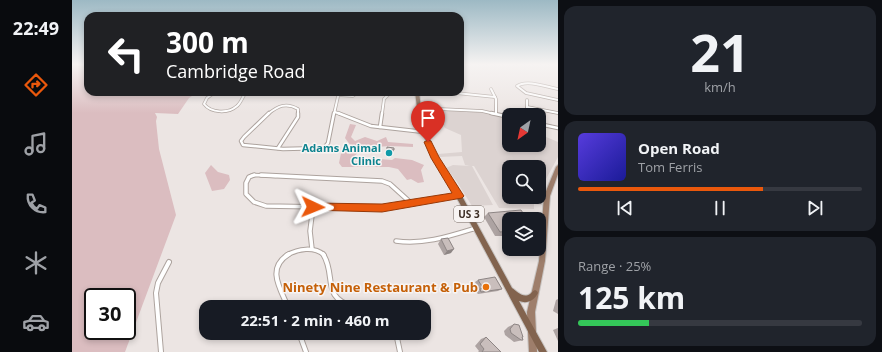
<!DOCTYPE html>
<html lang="en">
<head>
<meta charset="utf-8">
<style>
  :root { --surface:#171b24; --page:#20242c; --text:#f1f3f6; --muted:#9ea1a6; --line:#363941; --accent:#ea580c }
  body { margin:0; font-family:"Open Sans",sans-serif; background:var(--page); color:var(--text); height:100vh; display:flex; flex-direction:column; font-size:15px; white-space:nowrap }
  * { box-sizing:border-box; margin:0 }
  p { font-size:13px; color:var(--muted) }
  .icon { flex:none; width:22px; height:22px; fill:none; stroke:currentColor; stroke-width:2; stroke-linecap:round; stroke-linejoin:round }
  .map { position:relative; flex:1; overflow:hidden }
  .drawer { display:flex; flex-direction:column; gap:6px; padding:6px; background:#0d0f14; width:324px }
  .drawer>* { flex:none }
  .top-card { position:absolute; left:12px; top:12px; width:380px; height:84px; border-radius:12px; box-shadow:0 2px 6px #0003; background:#202124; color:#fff; overflow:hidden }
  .needle { width:26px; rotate:213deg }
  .fabs { position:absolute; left:430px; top:108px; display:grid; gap:8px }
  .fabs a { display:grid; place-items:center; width:44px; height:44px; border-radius:8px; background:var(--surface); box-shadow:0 2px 6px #0003; font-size:20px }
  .speed { position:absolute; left:12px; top:288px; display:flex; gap:8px; font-size:20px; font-weight:700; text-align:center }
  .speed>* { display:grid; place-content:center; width:52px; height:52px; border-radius:50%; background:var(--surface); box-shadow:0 2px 6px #0003; line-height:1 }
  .speed .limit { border:2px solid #111; border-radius:6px; background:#fff; color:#111 }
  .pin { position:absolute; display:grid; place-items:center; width:34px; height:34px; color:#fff; margin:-41px -17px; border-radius:50% 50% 50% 0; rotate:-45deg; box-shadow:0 0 4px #0007 }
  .pin .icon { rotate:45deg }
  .me { position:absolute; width:44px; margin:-22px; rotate:92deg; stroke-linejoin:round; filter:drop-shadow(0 0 3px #0008) }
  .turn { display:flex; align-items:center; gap:14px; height:84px; padding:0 16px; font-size:18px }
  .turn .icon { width:52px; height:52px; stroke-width:2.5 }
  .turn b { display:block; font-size:28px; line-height:34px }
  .big { font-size:30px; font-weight:700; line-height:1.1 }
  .drawer .widget { flex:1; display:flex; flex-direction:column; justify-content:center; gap:6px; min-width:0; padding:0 14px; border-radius:12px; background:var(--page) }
  .drawer .dial { align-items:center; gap:0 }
  .dial b { font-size:52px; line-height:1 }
  .song { display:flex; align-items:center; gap:12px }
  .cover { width:48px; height:48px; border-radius:6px; background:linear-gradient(135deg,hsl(250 70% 55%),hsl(240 70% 35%)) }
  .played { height:4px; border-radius:2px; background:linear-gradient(90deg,var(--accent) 65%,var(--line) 65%) }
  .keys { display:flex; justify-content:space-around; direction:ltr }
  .charge { height:6px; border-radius:3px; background:linear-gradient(90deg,#34c759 25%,var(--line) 0) }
  .trip { position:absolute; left:127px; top:300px; width:232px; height:40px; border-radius:12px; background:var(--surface); box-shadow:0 2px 6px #0003; font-weight:700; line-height:40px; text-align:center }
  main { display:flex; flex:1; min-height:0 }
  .menu { display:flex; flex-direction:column; width:72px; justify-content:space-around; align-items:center; background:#090b0e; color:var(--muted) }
  .menu .icon { width:28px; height:28px }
  .menu .current { color:var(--accent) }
  .menu b { font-size:18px; color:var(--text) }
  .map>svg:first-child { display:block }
  .built { fill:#dcd3d1; fill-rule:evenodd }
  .green { fill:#dbbdc0; fill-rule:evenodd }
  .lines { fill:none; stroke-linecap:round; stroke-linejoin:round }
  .stream { stroke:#cdc08f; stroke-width:1 }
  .minor-far3-casing { stroke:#ada39e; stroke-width:3.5 }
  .minor-far2-casing { stroke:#ada39e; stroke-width:4.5 }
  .minor-far1-casing { stroke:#ada39e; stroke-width:5.5 }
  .minor-casing { stroke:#ada39e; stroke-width:6 }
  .primary-casing { stroke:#c8c4c2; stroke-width:2 }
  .trunk-casing { stroke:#c8c4c2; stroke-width:2 }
  .minor-far3 { stroke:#fff; stroke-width:2 }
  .minor-far2 { stroke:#fff; stroke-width:2.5 }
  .minor-far1 { stroke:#fff; stroke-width:3.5 }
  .minor { stroke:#fff; stroke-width:4 }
  .primary { fill:#9e7e6b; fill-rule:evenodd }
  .trunk { fill:#82634e; fill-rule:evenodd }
  .wall { fill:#ada3a2 }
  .shaded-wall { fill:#8d8584 }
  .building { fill:#c9bebc; stroke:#8d8584 }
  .route { fill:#ea580c; stroke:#983908 }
  .culture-dot { fill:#0f9aa8; stroke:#f8f4f3; stroke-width:1.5 }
  .food-dot { fill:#e8710a; stroke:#f8f4f3; stroke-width:1.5 }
  .labels { text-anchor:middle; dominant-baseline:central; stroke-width:3; stroke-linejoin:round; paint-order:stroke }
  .shield { fill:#f8f4f3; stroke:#746962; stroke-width:1 }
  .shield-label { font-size:10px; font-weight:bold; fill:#3c2d24 }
  .culture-label { font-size:11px; font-weight:bold; fill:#0d838f; stroke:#f8f4f3; text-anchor:end }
  .near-food-label { font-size:13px; font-weight:bold; fill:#c56008; stroke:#f8f4f3; text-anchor:end }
</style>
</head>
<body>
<main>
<nav class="menu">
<b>22:49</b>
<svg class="icon current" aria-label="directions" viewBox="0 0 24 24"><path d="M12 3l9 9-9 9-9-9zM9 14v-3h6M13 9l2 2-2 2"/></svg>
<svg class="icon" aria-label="music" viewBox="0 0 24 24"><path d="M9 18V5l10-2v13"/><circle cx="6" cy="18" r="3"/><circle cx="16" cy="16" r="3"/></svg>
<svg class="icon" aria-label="phone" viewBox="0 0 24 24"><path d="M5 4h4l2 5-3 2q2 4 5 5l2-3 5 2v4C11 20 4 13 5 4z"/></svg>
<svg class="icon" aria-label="climate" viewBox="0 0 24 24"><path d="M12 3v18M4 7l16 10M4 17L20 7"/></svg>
<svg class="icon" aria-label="car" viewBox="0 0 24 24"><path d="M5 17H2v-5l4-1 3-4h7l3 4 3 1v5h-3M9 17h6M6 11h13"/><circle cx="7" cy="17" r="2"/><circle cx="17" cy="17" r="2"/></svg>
</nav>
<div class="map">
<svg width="486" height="352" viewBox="0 0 486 352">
  <rect width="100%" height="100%" fill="#ece5e3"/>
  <!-- built -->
  <path class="built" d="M350,110L405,112L437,118V145H467V134L486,142V157L474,179L470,205L462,204V209L427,208L402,166H400L421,205L400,206L385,182L374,168L381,165L398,166L393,165L390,156L367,157L366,154L390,152L389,135L373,128L367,117L350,114ZM437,167H467V197H437Z"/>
  <!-- green -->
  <g class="green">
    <path d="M0,64H16V92H126L117,98L106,114L83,113L85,117L84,121L87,149L104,215L53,352H0ZM21,297H55V331H21Z"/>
    <polygon points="278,124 284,125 279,137 283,141 293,137 305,141 314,137 316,142 341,144 341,147 318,146 290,148 279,160 284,162 295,158 320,160 323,158 340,160 352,165 349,170 352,182 346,183 339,179 335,180 326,169 317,167 270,167 267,163 269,153 274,151 279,146 273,138"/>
    <polygon points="139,165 146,172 157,175 158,180 152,189 140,191 133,173"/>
  </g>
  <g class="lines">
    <!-- stream -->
    <polyline class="stream" points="0,65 16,68"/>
    <!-- minor-far3 casing -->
    <g class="minor-far3-casing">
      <g id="minor-far3">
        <polyline points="419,89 424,99 424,114"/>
        <path d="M486,89C475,87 455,79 445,86L454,93L486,100"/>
        <path d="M143,92L135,98L132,104C139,113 156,114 165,106C169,103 171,96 174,92"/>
        <polyline points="374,92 423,97"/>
        <polyline points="266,95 281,96 286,92"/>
        <polyline points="455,100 455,114"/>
        <polyline points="455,107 486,113"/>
        <polyline points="346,108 410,111 423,114"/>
        <polyline points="263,112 268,114"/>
        <path d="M196,114C206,106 214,102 226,109V114"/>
        <polyline points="262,114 267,92"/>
        <polyline points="310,114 312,99 316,95"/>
      </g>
    </g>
    <!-- minor-far2 casing -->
    <g class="minor-far2-casing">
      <g id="minor-far2">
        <polyline points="197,113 172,137 169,141 171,145 211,149 252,148 256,143 262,113"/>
        <polyline points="266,113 299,126 352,132"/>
        <polyline points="419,113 437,117"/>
        <polyline points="455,113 455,115"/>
        <polyline points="467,124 486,128"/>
        <polyline points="308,127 310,113"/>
        <polyline points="206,148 226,117 226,113"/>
        <polyline points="179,176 183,175 204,176"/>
      </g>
    </g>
    <!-- minor-far1 casing -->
    <g class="minor-far1-casing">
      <g id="minor-far1">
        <polyline points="182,175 177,177 174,183 174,194 182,202 194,206 305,208 339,203"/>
        <polyline points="189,175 310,181 318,184 339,203"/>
        <polyline points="339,203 387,195"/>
        <path d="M324,241C352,245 378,236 404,228"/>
        <polyline points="240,249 238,231 241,207"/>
        <path d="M215,255C226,249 242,246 252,255"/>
      </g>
    </g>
    <!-- minor casing -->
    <g class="minor-casing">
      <g id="minor">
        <path d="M251,254C265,276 248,297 282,307"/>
        <path d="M216,307C208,288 194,268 217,254"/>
        <polyline points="227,333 234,352"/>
        <polyline points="324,333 328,352"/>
        <polyline points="89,352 84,293 86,283 97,262"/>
      </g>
    </g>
    <!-- primary casing -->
    <g class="primary-casing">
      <polygon id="primary" points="486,165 486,174 478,196 473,261 463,312 465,352 457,352 455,312 467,261 472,196 484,167"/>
    </g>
    <!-- trunk casing -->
    <g class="trunk-casing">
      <path id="trunk" d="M343,92H347L351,123L364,155L391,198L440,288C445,291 451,299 458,294C460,292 461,291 463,290L465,291L466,293C462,301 455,304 447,301L475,352H467L387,202L360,155L347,123Z"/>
    </g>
    <!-- minor-far3 -->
    <use href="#minor-far3" class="minor-far3"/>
    <!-- minor-far2 -->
    <use href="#minor-far2" class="minor-far2"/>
    <!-- minor-far1 -->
    <use href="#minor-far1" class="minor-far1"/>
    <!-- minor -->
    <use href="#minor" class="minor"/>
    <!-- primary -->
    <use href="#primary" class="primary"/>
    <!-- trunk -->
    <use href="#trunk" class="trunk"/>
  </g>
  <!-- wall -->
  <g class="wall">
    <polygon points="315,147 322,150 320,155 314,154"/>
    <polygon points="416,213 437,219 437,236 423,236 412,217"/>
    <polygon points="369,239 379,253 372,255 366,244"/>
    <polygon points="406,280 430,289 426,291 406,294 404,292 407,290 403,282"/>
    <polygon points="486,299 486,314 481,311 484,300"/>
    <polygon points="442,324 451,337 450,337 451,340 442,342 433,335 432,331 436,327"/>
    <polygon points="486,328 486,341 481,330"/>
    <polygon points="414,337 429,352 406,352 407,351 403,346 409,339"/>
  </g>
  <!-- shaded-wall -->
  <polygon class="shaded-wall" points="382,249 379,253 372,255 375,251"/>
  <!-- building -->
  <g class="building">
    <polygon points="315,147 322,148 322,150 315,149"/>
    <polygon points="449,210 455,219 437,219 437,231 428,232 416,213"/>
    <polygon points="376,238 382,249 375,251 369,239"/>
    <polygon points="423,277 430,289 409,292 408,289 411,288 406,280"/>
    <polygon points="442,324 447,325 451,337 450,337 451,340 449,340 439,333 438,329"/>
    <polygon points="414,337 429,352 410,352 412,349 408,344"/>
  </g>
  <!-- sky -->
  <linearGradient id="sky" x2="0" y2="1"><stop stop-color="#9db9c4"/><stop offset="0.57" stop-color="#f6f3f2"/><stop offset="1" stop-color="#f6f3f2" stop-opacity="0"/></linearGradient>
  <rect width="486" height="113" fill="url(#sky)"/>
  <!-- route -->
  <polygon class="route" points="356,140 359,141 367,157 390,193 392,196 390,198 310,212 237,210 236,207 237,204 241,203 310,204 380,193 359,158 352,142"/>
  <!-- markers -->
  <circle class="culture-dot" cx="317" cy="153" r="4"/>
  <circle class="food-dot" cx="414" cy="287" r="4"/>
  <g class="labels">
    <!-- shield labels -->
    <rect class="shield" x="382" y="206" width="30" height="16" rx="3"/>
    <g class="shield-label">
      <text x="397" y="214">US 3</text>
    </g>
    <!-- culture labels -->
    <g class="culture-label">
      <text x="309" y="147">Adams Animal<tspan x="309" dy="13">Clinic</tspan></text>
    </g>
    <!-- near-food labels -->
    <g class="near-food-label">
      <text x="406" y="287">Ninety Nine Restaurant &amp; Pub</text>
    </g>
  </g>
</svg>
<div class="fabs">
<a><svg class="needle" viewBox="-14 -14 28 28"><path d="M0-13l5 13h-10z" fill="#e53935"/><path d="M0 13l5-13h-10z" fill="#9ea1a6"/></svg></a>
<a><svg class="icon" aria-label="search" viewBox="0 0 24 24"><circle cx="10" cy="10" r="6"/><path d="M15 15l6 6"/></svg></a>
<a><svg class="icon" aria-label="layers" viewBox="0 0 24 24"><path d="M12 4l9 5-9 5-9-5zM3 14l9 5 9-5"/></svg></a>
</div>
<div class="speed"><div class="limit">30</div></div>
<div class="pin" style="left:356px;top:142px;background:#d93025"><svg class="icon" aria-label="arrive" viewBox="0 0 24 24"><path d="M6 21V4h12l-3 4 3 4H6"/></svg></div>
<svg class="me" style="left:241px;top:207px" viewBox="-20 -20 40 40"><path d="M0-17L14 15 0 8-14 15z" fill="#ea580c" stroke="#fff" stroke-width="4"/></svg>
<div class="trip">22:51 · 2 min · 460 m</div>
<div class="top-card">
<div class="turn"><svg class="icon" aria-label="left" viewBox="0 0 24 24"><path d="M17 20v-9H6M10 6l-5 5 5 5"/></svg><div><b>300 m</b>Cambridge Road</div></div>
</div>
</div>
<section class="drawer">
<div class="widget dial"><b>21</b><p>km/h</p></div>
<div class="widget">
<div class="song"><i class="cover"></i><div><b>Open Road</b><p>Tom Ferris</p></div></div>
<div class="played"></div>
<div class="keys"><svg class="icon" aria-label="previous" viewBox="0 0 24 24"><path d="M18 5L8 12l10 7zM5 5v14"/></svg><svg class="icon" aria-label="pause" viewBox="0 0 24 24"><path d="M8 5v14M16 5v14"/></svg><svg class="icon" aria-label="next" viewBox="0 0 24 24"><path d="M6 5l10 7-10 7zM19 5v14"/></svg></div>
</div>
<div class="widget"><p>Range · 25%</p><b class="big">125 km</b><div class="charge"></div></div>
</section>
</main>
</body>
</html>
